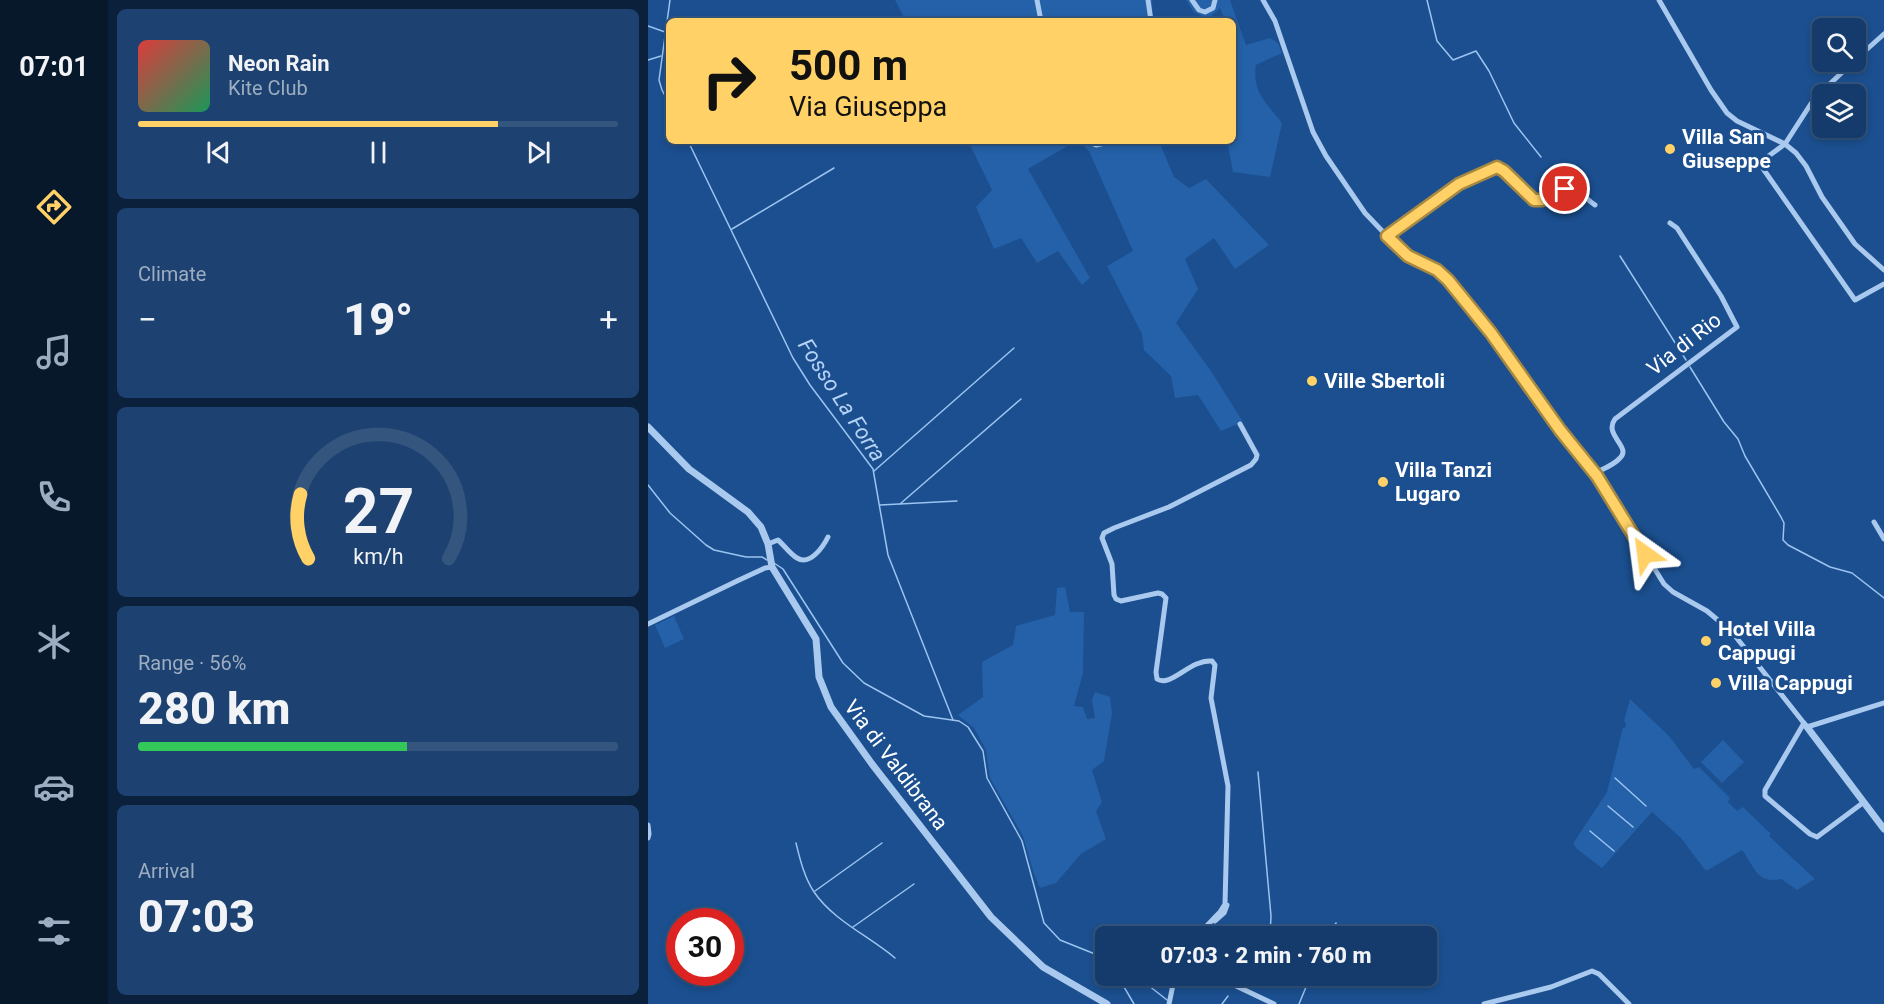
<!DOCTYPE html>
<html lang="en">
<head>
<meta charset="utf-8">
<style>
  :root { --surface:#143b6b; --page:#1d4271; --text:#f1f3f6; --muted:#9dadc1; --line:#33557e; --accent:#ffd166 }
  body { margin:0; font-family:Roboto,sans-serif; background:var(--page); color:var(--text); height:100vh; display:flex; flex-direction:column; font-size:22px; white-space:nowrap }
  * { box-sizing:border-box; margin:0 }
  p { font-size:20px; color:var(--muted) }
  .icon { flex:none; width:33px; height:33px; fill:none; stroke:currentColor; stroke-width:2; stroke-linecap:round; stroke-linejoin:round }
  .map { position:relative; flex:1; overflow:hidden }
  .sheet { display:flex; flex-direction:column; gap:9px; padding:9px; background:#0b203b; width:540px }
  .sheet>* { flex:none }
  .banner { position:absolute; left:18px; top:18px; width:570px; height:126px; border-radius:9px; box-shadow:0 3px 9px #0003,0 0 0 2px var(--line); background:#ffd166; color:#111; overflow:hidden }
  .controls { position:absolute; left:1164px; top:18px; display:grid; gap:12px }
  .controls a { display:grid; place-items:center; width:54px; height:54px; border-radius:9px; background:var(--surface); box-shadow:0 3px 9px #0003,0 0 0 2px var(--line); font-size:30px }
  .speed { position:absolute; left:18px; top:908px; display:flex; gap:12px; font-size:30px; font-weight:700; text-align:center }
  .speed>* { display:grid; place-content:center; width:78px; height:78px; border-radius:50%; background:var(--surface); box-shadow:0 3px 9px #0003,0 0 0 2px var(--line); line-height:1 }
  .speed .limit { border:9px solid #d22; background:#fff; color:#111 }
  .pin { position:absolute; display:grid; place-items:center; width:51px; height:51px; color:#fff; margin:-26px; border:3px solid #fff; border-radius:50%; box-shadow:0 2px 6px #0007 }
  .me { position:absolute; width:66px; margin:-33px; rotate:329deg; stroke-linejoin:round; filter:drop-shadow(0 0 4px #0008) }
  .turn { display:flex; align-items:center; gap:21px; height:126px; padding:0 24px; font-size:27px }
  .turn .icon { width:78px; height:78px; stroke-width:2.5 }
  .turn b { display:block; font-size:42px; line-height:51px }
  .big { font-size:45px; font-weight:800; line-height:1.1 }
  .sheet .widget { flex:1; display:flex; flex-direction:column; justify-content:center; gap:9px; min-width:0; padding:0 21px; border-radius:9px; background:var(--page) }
  .sheet .dial { align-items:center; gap:0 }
  .dial svg { height:156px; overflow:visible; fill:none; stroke:var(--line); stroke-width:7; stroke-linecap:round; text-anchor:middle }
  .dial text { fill:var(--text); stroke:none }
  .song { display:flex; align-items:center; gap:18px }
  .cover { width:72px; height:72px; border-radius:9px; background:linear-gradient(135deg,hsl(0 70% 55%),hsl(150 70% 35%)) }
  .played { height:6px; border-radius:3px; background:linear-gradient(90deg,var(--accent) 75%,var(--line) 75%) }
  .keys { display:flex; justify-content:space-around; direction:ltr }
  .heat { display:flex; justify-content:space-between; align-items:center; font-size:33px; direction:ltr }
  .charge { height:9px; border-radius:4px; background:linear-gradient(90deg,#34c759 56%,var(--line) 0) }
  .trip { position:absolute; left:447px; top:926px; width:342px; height:60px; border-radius:9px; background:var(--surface); box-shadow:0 3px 9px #0003,0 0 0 2px var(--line); font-weight:800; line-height:60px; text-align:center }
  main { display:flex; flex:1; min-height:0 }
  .tab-bar { display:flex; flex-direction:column; width:108px; justify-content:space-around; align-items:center; background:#08182b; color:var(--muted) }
  .tab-bar .icon { width:42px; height:42px }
  .tab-bar .current { color:var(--accent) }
  .tab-bar b { font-size:27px; color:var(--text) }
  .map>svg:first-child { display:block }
  .green { fill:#2461a8 }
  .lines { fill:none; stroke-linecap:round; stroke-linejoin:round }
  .stream { stroke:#9cc4f0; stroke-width:1.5 }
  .minor { stroke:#a9c9ee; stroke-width:5 }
  .tertiary { stroke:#a9c9ee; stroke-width:7 }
  .route-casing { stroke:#a68842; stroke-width:15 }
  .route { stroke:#ffd166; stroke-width:10 }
  .poi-dot { fill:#ffd166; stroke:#1b4f8f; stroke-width:2 }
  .labels { text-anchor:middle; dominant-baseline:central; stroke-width:6; stroke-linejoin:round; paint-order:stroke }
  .poi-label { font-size:21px; font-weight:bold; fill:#fff; stroke:#1b4f8f; text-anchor:start }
  .street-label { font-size:21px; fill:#fff; stroke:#1b4f8f }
  .water-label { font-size:22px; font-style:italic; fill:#b5d3f5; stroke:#1b4f8f }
</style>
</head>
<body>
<main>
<nav class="tab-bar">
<b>07:01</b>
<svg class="icon current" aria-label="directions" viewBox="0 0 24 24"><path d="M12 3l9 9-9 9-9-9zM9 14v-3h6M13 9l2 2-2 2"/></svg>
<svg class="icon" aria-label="music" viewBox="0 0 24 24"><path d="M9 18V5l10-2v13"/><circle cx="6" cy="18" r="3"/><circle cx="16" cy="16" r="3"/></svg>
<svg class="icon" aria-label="phone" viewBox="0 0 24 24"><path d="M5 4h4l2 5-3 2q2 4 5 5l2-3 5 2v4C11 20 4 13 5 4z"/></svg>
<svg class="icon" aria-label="climate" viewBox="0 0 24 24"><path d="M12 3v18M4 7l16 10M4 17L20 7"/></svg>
<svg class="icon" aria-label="car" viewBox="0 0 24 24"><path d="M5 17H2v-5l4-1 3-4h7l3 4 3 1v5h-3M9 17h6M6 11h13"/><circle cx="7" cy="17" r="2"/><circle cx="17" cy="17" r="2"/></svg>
<svg class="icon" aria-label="filters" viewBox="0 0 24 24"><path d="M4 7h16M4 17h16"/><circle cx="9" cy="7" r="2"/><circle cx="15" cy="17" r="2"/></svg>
</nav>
<section class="sheet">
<div class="widget">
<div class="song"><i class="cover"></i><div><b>Neon Rain</b><p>Kite Club</p></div></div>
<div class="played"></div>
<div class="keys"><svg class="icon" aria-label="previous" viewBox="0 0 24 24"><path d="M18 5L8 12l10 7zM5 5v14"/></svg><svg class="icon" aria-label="pause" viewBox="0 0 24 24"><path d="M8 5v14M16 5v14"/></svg><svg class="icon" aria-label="next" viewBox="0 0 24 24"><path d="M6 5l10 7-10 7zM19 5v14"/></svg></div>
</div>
<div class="widget"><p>Climate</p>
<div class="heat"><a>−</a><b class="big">19°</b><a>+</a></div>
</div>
<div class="widget dial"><svg viewBox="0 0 100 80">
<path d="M14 69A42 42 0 1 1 86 69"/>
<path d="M14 69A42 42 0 0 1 10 36" stroke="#ffd166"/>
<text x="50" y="56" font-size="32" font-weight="700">27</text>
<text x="50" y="72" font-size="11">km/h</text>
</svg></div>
<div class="widget"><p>Range · 56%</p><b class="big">280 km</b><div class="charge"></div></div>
<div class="widget"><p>Arrival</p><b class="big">07:03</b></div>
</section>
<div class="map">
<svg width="1236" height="1004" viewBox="0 0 1236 1004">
  <rect width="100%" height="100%" fill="#1b4f8f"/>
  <!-- green -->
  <g class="green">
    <polygon points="247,0 504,0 505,21 258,21"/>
    <path d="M538,0H582L598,45L622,38L630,43L634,53L608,65C604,93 618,102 634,123L622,177L585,172L579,141H585V21H577L572,8L560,19L546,12Z"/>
    <polygon points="320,141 428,141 380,169 442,278 434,285 410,251 389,263 373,238 346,249 328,207 344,190"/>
    <polygon points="430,141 511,141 526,177 541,188 558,179 621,245 587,269 566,238 537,259 550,289 528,323 563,371 595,422 573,431 550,395 527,398 523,376 496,350 494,334 459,266 485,251 441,151"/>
    <polygon points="417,587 422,612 436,612 435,673 426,706 435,707 439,719 447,718 444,700 447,692 462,697 464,713 456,761 444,770 454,802 448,811 458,839 433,854 408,883 392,888 386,874 375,836 342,778 338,750 326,728 310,715 335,697 334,662 365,645 368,626 407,615 409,588"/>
    <polygon points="26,616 36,639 17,648 7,625"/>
    <path d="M982,699L1021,736L1046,769L1051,767L1082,798L1080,802L1089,811L1095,807L1123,834L1121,836L1167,879L1149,890L1133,879C1108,884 1107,867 1094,850L1060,870H1057L1033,838L1004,812L954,868L929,849L926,845V842L959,792L975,727L977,728L978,724L976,721Z"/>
    <polygon points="1075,740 1096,762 1074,783 1053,762"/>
  </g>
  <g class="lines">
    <!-- stream -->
    <g class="stream">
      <polyline points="779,0 789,41 805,60 828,51 841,71 866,123 893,157"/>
      <polyline points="0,26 17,32"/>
      <polyline points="0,60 13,56"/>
      <polyline points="21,103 14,90 11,80 22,0"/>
      <polyline points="40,141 145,358 162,385 225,469 240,555 305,720"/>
      <polyline points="84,229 186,168"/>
      <polyline points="972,256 1038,360"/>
      <polyline points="1042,367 1076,422 1090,439 1097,456 1133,517 1136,523 1135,540 1140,545 1182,567 1204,573 1236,598"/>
      <polyline points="226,471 366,348"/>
      <polyline points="0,485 22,513 58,545 66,550 98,557 114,557 119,560"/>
      <polyline points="252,504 373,399"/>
      <polyline points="232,505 309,501"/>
      <polyline points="126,563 135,569 195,663 216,683 276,716 311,721 320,727 335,751 339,778 374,841 396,923 412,940 447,954 458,962"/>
      <polyline points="610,772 623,916 622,936"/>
      <polyline points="967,778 998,806"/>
      <polyline points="960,806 985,827"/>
      <polyline points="942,831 966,851"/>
      <path d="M148,843C152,859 156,877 166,892C186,921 221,936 247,958"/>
      <polyline points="167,891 234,843"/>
      <polyline points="205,927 266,884"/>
      <polyline points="680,936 688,923"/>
      <polyline points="469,975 486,1004"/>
      <polyline points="491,978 519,1000"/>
      <polyline points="574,1004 580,996"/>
      <polyline points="651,1004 663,975"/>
    </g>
    <!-- minor -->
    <g class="minor">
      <polyline points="389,0 393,21"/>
      <polyline points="500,0 503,21"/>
      <polyline points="544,0 551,10 557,12 565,8 567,0"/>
      <polyline points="615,0 627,21 665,132 678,156 717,213 739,236 763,258 789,270 797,277 843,333 912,430 949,476 1016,584 1025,592 1059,611 1084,632 1159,727 1236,703"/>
      <polyline points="1011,0 1063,90 1079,113 1089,121 1137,144 1148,153 1158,166 1174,197 1207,244 1236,270"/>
      <polyline points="1208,59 1236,34"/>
      <polyline points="1205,62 1166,99 1137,144 1111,163 1207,300 1236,284"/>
      <polyline points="439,141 448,145 466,141"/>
      <path d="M739,236L811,184L849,167L856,171L886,200C900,201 914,184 928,190C935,193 940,201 947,205"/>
      <path d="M947,473C955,469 966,465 972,458C984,447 955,435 967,419L1089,327L1073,296L1029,228L1022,223"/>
      <polyline points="1226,522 1236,539"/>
      <path d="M120,544L130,540C136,545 142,554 149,558C162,566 175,547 180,537"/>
      <polyline points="0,624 89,581 117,568 124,567"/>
      <polyline points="1156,723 1117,790 1117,796 1162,834 1169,837 1216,802"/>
      <polyline points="0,825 1,834 0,838"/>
      <polyline points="567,921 576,913 579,905"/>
      <path d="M549,936L572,912L577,904L580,786L563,698L567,665L564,661C542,659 523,688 509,679L508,672L518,598L514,594L510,593L473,601L468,599L466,595L464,564L454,538L456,533L466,528L521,507L603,465L608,459L609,455L592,424"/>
      <polyline points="565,975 626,1004"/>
      <polyline points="521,1004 527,975"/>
      <polyline points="836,1004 903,987 944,971 951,974 981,1004"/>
    </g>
    <!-- tertiary -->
    <g class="tertiary">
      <polyline points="0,427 41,469 100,512 113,527 120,544 124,567 168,639 171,677 183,707 224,764 343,917 395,967 459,1004"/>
      <polyline points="1159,727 1236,829"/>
    </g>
  </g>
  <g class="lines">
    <!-- route casing -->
    <g class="route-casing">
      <polyline id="route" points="917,189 894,200 886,200 856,171 849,167 811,184 739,236 760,256 789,270 800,280 843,333 912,430 949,476 997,554"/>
    </g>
    <!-- route -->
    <use href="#route" class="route"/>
  </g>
  <!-- markers -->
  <g class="poi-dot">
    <circle cx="1022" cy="149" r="6"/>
    <circle cx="664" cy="381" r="6"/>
    <circle cx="735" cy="482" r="6"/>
    <circle cx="1058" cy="641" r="6"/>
    <circle cx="1068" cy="683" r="6"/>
  </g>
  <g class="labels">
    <!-- poi labels -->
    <g class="poi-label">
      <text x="1034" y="137">Villa San<tspan x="1034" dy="24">Giuseppe</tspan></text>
      <text x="676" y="381">Ville Sbertoli</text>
      <text x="747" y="470">Villa Tanzi<tspan x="747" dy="24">Lugaro</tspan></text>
      <text x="1070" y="629">Hotel Villa<tspan x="1070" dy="24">Cappugi</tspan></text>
      <text x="1080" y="683">Villa Cappugi</text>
    </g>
    <!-- street labels -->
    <g class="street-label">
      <text transform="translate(1036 344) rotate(-38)">Via di Rio</text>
      <text transform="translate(248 765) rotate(53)">Via di Valdibrana</text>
    </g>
    <!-- water labels -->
    <g class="water-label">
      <text transform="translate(194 400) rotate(57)">Fosso La Forra</text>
    </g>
  </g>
</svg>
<div class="controls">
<a><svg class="icon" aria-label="search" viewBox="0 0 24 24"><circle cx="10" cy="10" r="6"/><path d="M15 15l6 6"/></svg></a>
<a><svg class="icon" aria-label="layers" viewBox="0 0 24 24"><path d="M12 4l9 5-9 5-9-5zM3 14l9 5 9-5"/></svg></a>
</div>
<div class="speed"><div class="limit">30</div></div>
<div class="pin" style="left:917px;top:189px;background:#d93025"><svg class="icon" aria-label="arrive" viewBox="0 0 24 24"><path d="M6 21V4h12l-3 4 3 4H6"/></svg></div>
<svg class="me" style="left:997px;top:554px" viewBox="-20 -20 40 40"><path d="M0-17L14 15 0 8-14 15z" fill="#ffd166" stroke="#fff" stroke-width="4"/></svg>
<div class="trip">07:03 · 2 min · 760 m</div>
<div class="banner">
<div class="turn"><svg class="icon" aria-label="right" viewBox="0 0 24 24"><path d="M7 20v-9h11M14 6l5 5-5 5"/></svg><div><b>500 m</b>Via Giuseppa</div></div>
</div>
</div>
</main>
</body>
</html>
